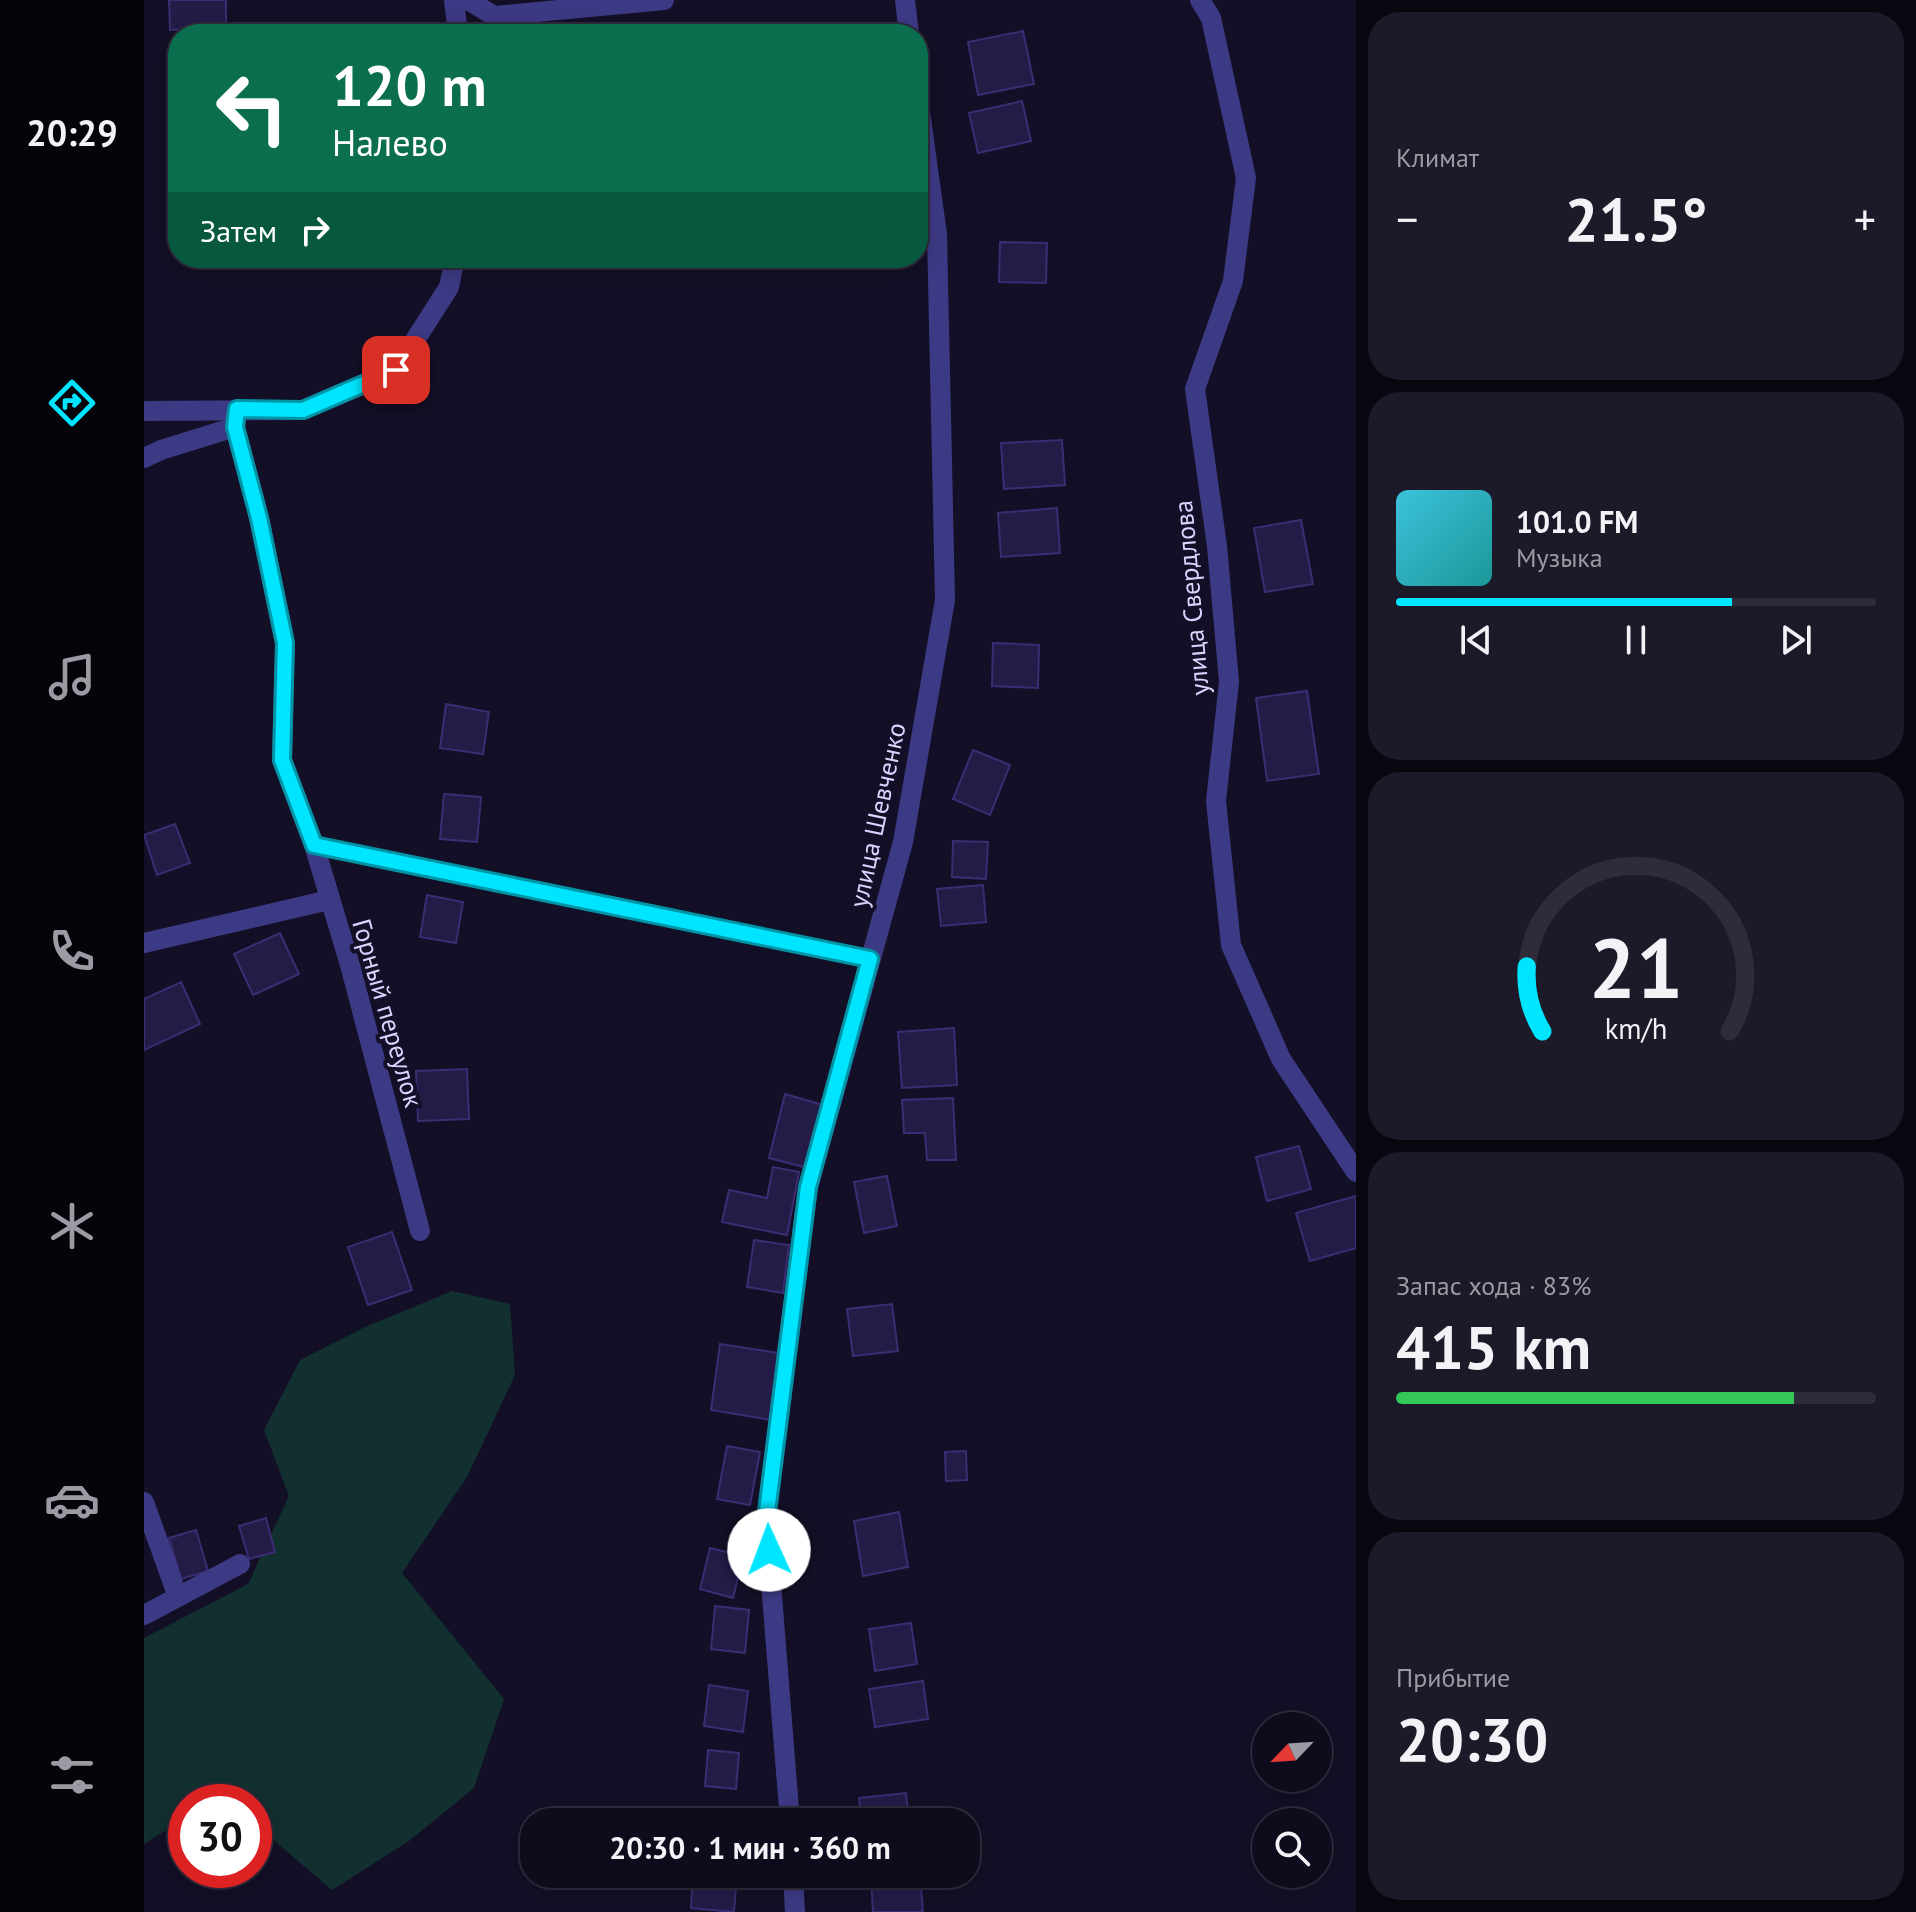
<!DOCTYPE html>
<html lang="ru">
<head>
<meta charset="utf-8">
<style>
  :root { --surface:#0e0b1c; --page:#1c1929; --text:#f1f3f6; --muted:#9b9ba3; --line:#2e2b3b; --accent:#00e5ff }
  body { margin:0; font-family:"PT Sans",sans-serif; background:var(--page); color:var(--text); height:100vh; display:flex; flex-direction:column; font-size:30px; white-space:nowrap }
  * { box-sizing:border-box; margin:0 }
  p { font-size:26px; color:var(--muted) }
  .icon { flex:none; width:44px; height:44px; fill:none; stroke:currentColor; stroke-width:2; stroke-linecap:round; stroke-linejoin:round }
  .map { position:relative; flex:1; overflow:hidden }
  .details { display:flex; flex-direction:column; gap:12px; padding:12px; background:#08060f; width:560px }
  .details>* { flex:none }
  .hud { position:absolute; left:24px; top:24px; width:760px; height:244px; border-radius:32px; box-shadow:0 4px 20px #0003,0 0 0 2px var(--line); background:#0b6e4f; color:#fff; overflow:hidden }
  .needle { width:52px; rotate:245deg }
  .buttons { position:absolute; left:1108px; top:1712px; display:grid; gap:16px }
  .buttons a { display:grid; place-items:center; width:80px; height:80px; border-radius:50%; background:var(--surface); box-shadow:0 4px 20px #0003,0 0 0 2px var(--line); font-size:40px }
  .speed { position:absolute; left:24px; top:1784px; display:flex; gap:16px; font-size:40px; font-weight:700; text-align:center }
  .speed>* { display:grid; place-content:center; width:104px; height:104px; border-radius:50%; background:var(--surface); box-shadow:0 4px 20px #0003,0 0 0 2px var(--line); line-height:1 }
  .speed .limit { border:12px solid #d22; background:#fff; color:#111 }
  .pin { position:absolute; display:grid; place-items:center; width:68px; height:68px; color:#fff; margin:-34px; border-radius:16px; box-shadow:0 4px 12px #0006 }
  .me { position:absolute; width:88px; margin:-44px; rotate:358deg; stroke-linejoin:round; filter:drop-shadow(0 0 6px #0008) }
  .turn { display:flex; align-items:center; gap:28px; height:168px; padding:0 32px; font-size:36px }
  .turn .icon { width:104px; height:104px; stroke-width:2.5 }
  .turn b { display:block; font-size:56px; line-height:68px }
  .then { display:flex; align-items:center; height:76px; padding:0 32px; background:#0003; gap:16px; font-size:30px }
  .big { font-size:60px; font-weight:700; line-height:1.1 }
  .details .widget { flex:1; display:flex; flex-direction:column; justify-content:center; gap:12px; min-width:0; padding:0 28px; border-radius:32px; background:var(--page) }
  .details .dial { align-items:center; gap:0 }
  .dial svg { height:208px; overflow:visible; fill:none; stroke:var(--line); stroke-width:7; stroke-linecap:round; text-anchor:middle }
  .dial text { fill:var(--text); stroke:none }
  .song { display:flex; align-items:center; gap:24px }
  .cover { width:96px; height:96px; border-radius:12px; background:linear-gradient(135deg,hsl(190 70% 55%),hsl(180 70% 35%)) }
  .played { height:8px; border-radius:4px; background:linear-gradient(90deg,var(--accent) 70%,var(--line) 70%) }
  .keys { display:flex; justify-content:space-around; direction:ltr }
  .heat { display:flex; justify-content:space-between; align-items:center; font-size:44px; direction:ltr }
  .charge { height:12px; border-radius:6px; background:linear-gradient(90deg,#34c759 83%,var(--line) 0) }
  .trip { position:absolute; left:376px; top:1808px; width:460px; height:80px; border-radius:32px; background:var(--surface); box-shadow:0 4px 20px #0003,0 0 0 2px var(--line); font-weight:700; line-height:80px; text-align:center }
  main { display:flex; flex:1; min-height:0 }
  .dock { display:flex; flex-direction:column; width:144px; justify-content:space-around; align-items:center; background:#06040b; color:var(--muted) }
  .dock .icon { width:56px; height:56px }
  .dock .active { color:var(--accent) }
  .dock b { font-size:36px; color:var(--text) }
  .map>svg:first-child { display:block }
  .green { fill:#12302f }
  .building { fill:#241b47; stroke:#3b2d73; stroke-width:2 }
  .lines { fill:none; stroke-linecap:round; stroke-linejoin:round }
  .service { stroke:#3d3a85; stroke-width:14 }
  .minor { stroke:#3d3a85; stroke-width:20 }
  .route-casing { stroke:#0095a6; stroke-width:20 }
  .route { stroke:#00e5ff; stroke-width:14 }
  .labels { text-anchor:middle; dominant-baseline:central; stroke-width:8; stroke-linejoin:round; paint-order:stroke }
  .street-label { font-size:26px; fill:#d9d4ff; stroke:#130f26 }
</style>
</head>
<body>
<main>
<nav class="dock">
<b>20:29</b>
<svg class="icon active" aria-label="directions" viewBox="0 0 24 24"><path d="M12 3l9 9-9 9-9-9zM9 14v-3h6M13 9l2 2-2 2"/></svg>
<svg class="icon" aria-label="music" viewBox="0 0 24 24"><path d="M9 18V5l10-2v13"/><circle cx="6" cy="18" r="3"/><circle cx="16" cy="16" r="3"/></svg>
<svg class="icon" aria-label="phone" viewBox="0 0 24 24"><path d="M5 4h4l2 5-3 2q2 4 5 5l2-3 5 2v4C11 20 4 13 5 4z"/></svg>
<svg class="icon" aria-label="climate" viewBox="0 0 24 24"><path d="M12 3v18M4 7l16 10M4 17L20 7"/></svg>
<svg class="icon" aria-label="car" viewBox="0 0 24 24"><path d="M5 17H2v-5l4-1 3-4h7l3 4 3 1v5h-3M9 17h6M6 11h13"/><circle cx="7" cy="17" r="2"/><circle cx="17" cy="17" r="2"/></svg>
<svg class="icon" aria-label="filters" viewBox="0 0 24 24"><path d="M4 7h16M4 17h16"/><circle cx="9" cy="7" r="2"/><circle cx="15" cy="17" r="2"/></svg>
</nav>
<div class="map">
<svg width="1212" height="1912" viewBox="0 0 1212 1912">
  <rect width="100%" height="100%" fill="#130f26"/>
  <!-- green -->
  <polygon class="green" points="308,1291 366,1304 371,1375 323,1477 258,1573 360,1699 330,1788 265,1841 188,1890 134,1844 110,1818 110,1802 95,1802 86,1792 68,1802 42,1802 42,1818 0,1844 0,1638 104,1584 145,1496 120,1430 156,1360 219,1328"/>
  <!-- building -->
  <g class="building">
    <polygon points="25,0 82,0 82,28 26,30"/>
    <polygon points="879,31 890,84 834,95 824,42"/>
    <polygon points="878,101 887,141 834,153 825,113"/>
    <polygon points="856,242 903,243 902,283 855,282"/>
    <polygon points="918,440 921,485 860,489 857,443"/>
    <polygon points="913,508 916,553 857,557 854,513"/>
    <polygon points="1157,520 1169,584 1121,592 1110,528"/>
    <polygon points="849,643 895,645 894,688 848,686"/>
    <polygon points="1163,691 1175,774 1123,781 1112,698"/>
    <polygon points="302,704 345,712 339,754 296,748"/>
    <polygon points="829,750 866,765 846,815 809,799"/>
    <polygon points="300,794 337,797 333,842 296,839"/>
    <polygon points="31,824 46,863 13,875 0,835"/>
    <polygon points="809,841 844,842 842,879 808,877"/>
    <polygon points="839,885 842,922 797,926 793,889"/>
    <polygon points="283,895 319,902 312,943 276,937"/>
    <polygon points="136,933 155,974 109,995 90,954"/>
    <polygon points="37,982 56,1024 0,1050 0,999"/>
    <polygon points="810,1028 813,1085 758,1088 754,1032"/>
    <polygon points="323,1069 325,1119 274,1121 272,1071"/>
    <polygon points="641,1094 679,1105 663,1168 625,1158"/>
    <polygon points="809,1098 812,1160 783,1160 781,1133 760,1133 758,1100"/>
    <polygon points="1155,1146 1167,1189 1123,1201 1112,1157"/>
    <polygon points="629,1167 655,1172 643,1235 578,1222 585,1190 623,1198"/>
    <polygon points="743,1176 753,1226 720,1233 710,1182"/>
    <polygon points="1212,1196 1212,1248 1166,1261 1152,1213"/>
    <polygon points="248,1232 268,1290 224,1305 204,1247"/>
    <polygon points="610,1240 645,1245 639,1293 603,1287"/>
    <polygon points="748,1304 754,1351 709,1356 703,1309"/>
    <polygon points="576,1344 635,1353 627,1420 567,1410"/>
    <polygon points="583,1446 616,1452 606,1505 573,1499"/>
    <polygon points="822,1451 823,1480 802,1481 801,1452"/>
    <polygon points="755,1512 764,1567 719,1576 710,1521"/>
    <polygon points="122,1518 131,1552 105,1559 95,1526"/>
    <polygon points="52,1530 64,1571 37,1579 25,1538"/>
    <polygon points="566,1548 599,1556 589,1598 556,1589"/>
    <polygon points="571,1606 605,1610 601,1653 567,1649"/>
    <polygon points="767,1623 773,1664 731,1671 725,1629"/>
    <polygon points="779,1681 784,1719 731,1727 725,1689"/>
    <polygon points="565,1685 604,1691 599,1732 560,1726"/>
    <polygon points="564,1750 595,1753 592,1789 561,1786"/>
    <polygon points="762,1793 765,1822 718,1822 715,1798"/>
    <polygon points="557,1811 593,1813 593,1822 556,1822"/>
    <polygon points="549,1874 593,1874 590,1912 547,1908"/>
    <polygon points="776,1874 779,1912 729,1912 727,1878"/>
  </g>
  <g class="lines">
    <!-- service -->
    <polyline class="service" points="170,845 726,959"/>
    <!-- minor -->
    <g class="minor">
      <polyline points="310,0 314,34"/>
      <polyline points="324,0 350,16 520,0"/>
      <polyline points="761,0 765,34"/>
      <polyline points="1056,0 1067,18 1102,178 1089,281 1051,389 1073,546 1085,682 1072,801 1087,945 1137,1059 1212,1172"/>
      <polyline points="93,409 91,427 115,518 141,643 138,760 170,845 206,965 276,1231"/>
      <polyline points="0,411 159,410 252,370 305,287 311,258"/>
      <polyline points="0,458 17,450 91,427"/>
      <polyline points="0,943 185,900"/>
      <polyline points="0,1502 34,1597"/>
      <polyline points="0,1615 96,1564"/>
      <polyline points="646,1822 622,1520 664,1187 759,842 801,600 793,234 774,97"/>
      <polyline points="649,1874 651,1912"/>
    </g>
  </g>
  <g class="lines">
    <!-- route casing -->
    <g class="route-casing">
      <polyline id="route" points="252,370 159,410 93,409 91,427 115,518 141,643 138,760 170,845 726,959 664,1187 622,1520 625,1550"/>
    </g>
    <!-- route -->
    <use href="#route" class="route"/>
  </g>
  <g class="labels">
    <!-- street labels -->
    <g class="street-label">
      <text transform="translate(1047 598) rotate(-95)">улица Свердлова</text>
      <text transform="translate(733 815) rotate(-78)">улица Шевченко</text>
      <text transform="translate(244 1013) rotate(74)">Горный переулок</text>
    </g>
  </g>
</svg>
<div class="buttons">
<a><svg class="needle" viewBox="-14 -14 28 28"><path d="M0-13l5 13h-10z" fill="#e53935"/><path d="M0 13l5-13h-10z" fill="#9b9ba3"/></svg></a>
<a><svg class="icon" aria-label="search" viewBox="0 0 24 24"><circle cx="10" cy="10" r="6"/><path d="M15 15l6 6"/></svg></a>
</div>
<div class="speed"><div class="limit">30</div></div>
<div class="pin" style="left:252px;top:370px;background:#d93025"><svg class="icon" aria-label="arrive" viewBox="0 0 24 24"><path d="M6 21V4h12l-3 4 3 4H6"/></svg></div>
<svg class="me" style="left:625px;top:1550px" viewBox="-20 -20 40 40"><circle r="19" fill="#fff"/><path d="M0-13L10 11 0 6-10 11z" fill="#00e5ff"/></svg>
<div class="trip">20:30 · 1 мин · 360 m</div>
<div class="hud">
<div class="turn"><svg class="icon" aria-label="left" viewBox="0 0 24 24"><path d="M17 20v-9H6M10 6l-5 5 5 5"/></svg><div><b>120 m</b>Налево</div></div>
<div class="then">Затем<svg class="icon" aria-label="right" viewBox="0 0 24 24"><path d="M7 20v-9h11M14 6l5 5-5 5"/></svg></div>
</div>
</div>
<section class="details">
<div class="widget"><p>Климат</p>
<div class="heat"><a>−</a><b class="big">21.5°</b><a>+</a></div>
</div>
<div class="widget">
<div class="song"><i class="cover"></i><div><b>101.0 FM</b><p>Музыка</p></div></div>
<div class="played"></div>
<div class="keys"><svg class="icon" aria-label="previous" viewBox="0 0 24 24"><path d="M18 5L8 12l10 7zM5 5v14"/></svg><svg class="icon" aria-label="pause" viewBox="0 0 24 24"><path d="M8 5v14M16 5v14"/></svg><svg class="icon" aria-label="next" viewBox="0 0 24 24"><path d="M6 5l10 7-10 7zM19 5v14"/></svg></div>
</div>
<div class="widget dial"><svg viewBox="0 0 100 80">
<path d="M14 69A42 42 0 1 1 86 69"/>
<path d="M14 69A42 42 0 0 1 8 44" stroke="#00e5ff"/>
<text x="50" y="56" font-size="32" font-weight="700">21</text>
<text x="50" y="72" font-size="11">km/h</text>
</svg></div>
<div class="widget"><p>Запас хода · 83%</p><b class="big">415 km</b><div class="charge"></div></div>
<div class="widget"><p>Прибытие</p><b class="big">20:30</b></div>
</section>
</main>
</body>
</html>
